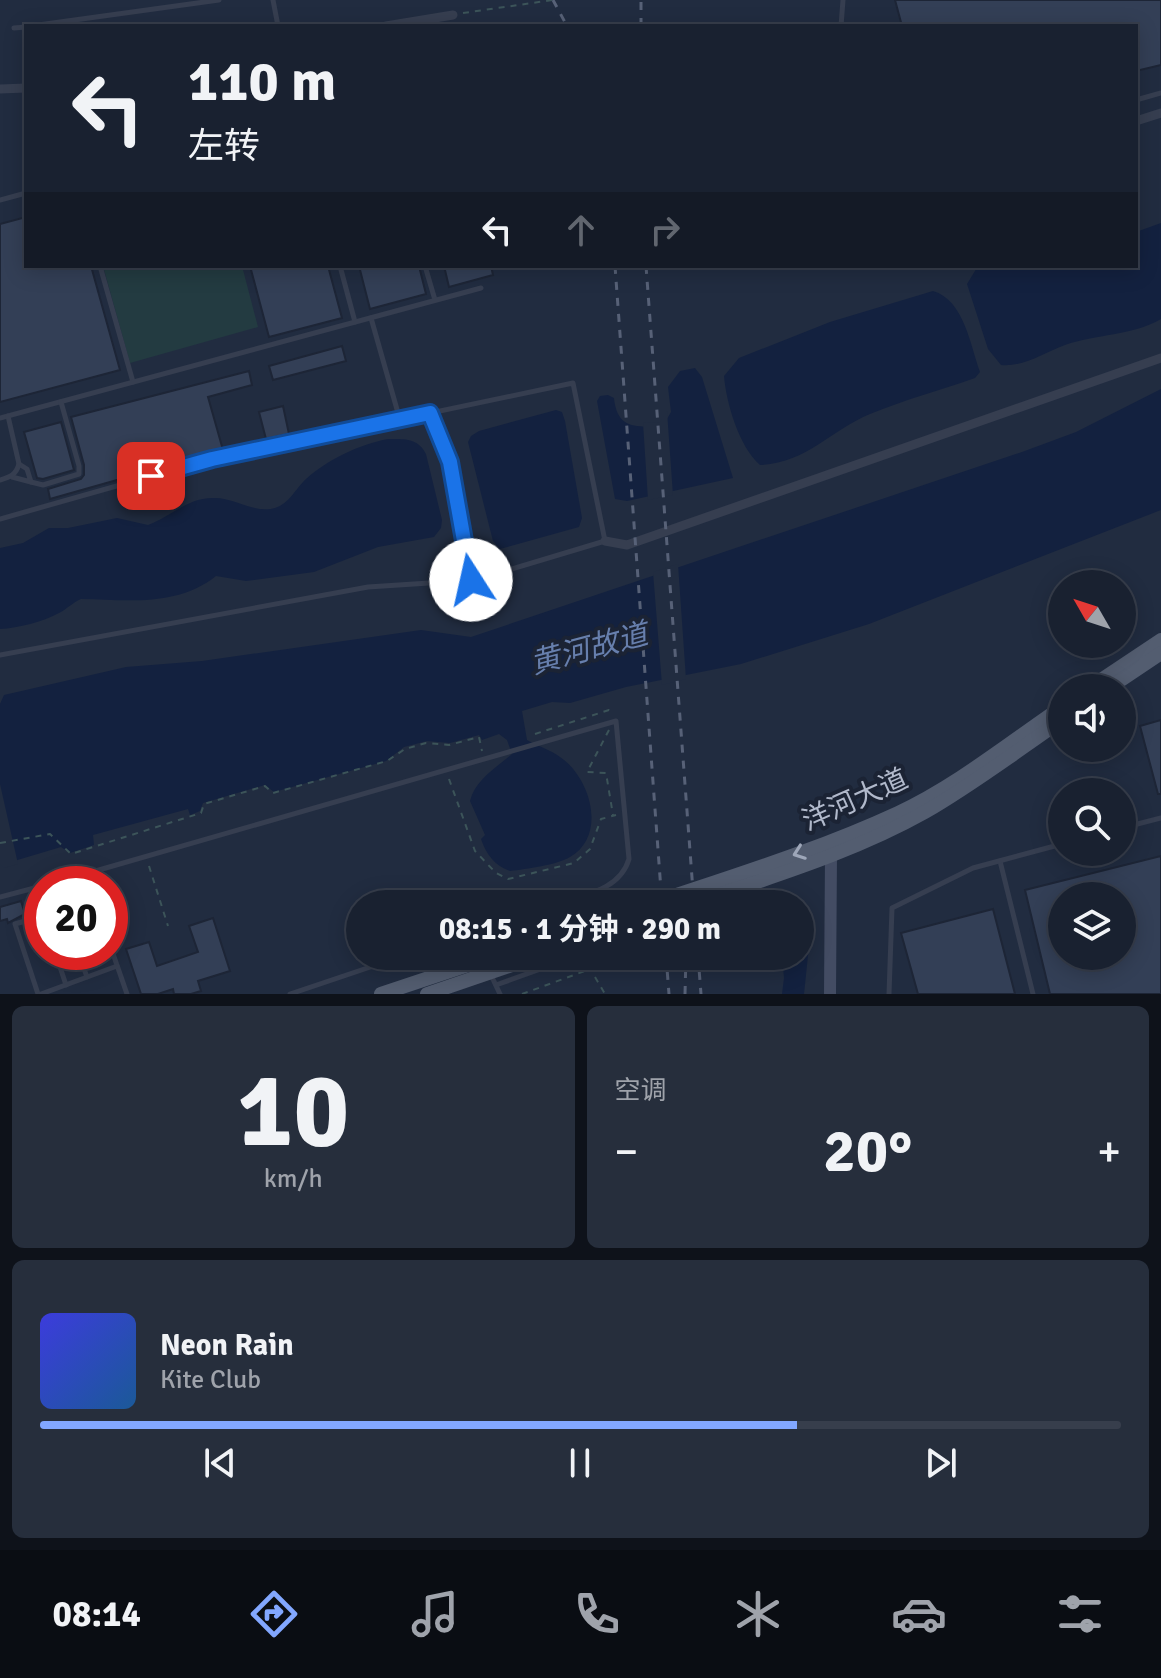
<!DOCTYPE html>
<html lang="zh">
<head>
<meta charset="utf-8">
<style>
  :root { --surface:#192130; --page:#262e3c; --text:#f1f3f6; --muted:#9fa3ab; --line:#373e4c; --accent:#82a7ff }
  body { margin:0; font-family:Signika,"Noto Sans SC",sans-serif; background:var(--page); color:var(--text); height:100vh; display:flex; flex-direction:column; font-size:30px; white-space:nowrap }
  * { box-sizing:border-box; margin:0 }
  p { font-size:26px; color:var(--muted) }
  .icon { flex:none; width:44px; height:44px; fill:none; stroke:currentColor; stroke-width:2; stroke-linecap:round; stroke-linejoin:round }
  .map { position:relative; height:994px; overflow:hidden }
  .details { display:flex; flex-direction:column; gap:12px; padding:12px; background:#0e121a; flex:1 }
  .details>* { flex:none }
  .banner { position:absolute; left:24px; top:24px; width:1114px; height:244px; border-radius:0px; box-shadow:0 4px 20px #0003,0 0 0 2px var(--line); background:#192130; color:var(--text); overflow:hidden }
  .needle { width:52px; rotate:309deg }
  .tools { position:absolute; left:1048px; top:570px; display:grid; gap:16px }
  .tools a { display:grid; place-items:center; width:88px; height:88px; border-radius:50%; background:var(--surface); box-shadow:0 4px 20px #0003,0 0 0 2px var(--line); font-size:40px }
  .speed { position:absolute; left:24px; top:866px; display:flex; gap:16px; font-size:40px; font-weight:700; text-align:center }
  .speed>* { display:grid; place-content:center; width:104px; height:104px; border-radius:50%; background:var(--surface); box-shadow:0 4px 20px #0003,0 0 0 2px var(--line); line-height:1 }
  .speed .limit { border:12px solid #d22; background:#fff; color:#111 }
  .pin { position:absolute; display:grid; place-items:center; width:68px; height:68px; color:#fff; margin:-34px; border-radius:16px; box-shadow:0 4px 12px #0006 }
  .me { position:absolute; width:88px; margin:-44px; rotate:350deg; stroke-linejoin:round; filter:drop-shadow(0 0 6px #0008) }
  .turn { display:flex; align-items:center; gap:28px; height:168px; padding:0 32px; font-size:36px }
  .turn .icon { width:104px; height:104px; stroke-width:2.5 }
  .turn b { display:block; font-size:56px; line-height:68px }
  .lanes { display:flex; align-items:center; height:76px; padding:0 32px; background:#0003; justify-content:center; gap:40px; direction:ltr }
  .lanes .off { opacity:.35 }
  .big { font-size:60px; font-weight:700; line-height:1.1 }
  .details .card { flex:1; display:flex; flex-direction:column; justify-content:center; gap:12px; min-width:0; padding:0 28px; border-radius:12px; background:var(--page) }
  .details .dial { align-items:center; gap:0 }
  .dial b { font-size:104px; line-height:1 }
  .song { display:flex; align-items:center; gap:24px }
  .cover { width:96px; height:96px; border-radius:12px; background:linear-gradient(135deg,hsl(240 70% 55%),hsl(210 70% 35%)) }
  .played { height:8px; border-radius:4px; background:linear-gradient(90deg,var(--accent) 70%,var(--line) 70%) }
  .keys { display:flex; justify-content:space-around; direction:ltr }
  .heat { display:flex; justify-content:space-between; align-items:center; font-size:44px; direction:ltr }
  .details .tiles { flex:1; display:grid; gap:12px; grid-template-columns:1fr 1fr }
  .card:last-child { grid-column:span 2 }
  .trip { position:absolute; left:346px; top:890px; width:468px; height:80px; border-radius:40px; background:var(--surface); box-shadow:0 4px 20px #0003,0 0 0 2px var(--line); font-weight:700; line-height:80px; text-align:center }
  .tab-bar { display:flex; height:128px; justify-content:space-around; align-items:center; background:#0a0d13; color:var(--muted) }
  .tab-bar .icon { width:56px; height:56px }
  .tab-bar .selected { color:var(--accent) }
  .tab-bar b { font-size:36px; color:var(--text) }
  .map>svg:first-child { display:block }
  .green { fill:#233b41 }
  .water { fill:#13213f }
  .pier { fill:#212c40 }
  .building { fill:#333f56; stroke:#1d2536; stroke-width:2; fill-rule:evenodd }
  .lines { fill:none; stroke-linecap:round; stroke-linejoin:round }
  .path { stroke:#3c5459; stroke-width:2; stroke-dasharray:6 6; stroke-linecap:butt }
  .lane { stroke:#363e50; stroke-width:5 }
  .street { stroke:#363e50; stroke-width:9 }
  .secondary { stroke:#434c63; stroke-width:12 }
  .primary { stroke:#535d70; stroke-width:14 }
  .rail { stroke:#576177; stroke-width:3; stroke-dasharray:8 8; stroke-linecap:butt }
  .oneway { stroke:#9ea7b9 }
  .route-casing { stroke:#114b97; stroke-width:20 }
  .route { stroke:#1a73e8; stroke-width:14 }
  .labels { text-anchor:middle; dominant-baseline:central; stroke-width:8; stroke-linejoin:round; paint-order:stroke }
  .street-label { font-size:28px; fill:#b1b9cb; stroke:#1b2334 }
  .water-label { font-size:30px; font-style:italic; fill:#677fad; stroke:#1b2334 }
</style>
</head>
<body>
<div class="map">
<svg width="1161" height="994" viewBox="0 0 1161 994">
  <rect width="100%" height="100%" fill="#212c40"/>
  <!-- green -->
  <polygon class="green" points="103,266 242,266 258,327 130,363"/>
  <!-- water -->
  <g class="water">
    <path d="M1161,223V319C1132,336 1096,334 1065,345C1043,353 1025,367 1001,365L988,349L967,284L978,266H1136V232Z"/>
    <path d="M933,291C964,300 970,344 980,372L975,378C941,390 904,400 870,414C829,431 807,463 760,465C739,447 726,402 724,376L739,358L830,322Z"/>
    <path d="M695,368L702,377L733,478L627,501L615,499L597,401L600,396L608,395L614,398C617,430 637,427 663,426L671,412L668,387L680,371Z"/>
    <path d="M1161,389V510L869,624L741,664L626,687L570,703L552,702L522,711L527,740C538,746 551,750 560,757C590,777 608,835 570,857C557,865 526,869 510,871C495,866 486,854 481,839L485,835L470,801C475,780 497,767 512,754L507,740L499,734L482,740L479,735L450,743L427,741L404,747L386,761L274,792L265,785L203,803L200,811L190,815L188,809L93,835L94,845L70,853L61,847L4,864L0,847V704L4,695L126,667L202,661L421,630L471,637L1022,452L1076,432Z"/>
    <polygon points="556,410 562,412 565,421 582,518 579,527 500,549 493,541 468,442 471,436 479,431"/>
    <path d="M388,439C405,439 418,438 426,454L442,520L441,528L434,537L378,547L314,572L246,581L216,576C177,607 128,600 81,599C72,603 67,609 59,613C42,622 19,628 0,629V548L23,543L49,528H68L117,518L148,525C172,516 188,497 215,498C235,498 256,514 275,508C289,504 296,488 306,479C327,460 360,444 388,439Z"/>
    <polygon points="800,930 809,946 804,994 782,994 784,978 782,956 800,956"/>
  </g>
  <!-- pier -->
  <g class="pier">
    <polygon points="667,411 673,495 648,500 643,423 660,422"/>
    <polygon points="678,564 686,679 662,685 653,572"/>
    <polygon points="0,784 18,864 4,868 0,864"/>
  </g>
  <!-- building -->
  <g class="building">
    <polygon points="895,0 1161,0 1161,65 1136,71 1136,26 902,26"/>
    <polygon points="26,217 26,266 91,266 120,370 0,402 0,224"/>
    <polygon points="250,266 328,266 342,318 269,337"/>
    <polygon points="359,266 419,266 426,294 370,309"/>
    <polygon points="444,266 491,266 493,275 449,287"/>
    <polygon points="342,346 346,361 273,380 269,366"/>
    <polygon points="249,371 252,385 208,397 223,450 50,499 48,489 81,479 84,475 84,465 71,417"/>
    <polygon points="283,406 289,434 266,439 259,412"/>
    <polygon points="61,422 74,470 43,479 37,478 24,432"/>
    <polygon points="1161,720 1161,794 1158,794 1140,726"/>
    <path d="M1161,856V994H1050L1025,890ZM1062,896H1122V956H1062Z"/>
    <polygon points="21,901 25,914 8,923 7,919 0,921 0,907"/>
    <polygon points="993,909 1015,994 918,994 901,933"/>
    <polygon points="213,918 230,971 198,981 201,991 191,994 174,994 173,989 158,994 141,994 126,949 149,942 157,966 198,952 189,926"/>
  </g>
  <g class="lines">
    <!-- path -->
    <g class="path">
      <polyline points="463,13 553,0"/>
      <polyline points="609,730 587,772 606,773 613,815"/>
      <polyline points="535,734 609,710 614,713"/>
      <polyline points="449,779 475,851 496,873 508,879 574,863 590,849 601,819 616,815"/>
      <polyline points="0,843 50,834 71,854 201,813 204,804 265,786 273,793 387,761 405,749 426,743 449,745 479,737 482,751"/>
      <polyline points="149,866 168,926"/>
      <polyline points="598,966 632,956"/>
      <polyline points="595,977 605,994"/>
      <polyline points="522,994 585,971"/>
    </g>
    <!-- lane -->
    <g class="lane">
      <polyline points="273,0 278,26"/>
      <polyline points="31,26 219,0"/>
      <polyline points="841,26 843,0"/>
      <polyline points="14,28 26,27"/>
      <polyline points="1136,100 1161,93"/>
      <polyline points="0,200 26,193"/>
      <polyline points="100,266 133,382"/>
      <polyline points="340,266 355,322"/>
      <polyline points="425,266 435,300"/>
      <polyline points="371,318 400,420"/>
      <polyline points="430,413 450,462 471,580"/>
      <polyline points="0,418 481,288"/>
      <polyline points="12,477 31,482 27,469 19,464"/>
      <path d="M0,480C10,477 16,475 19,464L8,416"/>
      <polyline points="31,482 43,485 79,474 79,466 61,402"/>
      <polyline points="0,519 212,459 573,383 605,541 475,580 368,587 0,655"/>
      <polyline points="1122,828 1161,818"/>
      <polyline points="1000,861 1033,994"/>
      <path d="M85,874L616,721L629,859C620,890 584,895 557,904"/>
      <polyline points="48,884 85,874 89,884"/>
      <polyline points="0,897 42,886"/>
      <polyline points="110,945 127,994"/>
      <polyline points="55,952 66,985"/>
      <polyline points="78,952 87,977"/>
      <polyline points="586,956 591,969"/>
      <polyline points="490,973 500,994"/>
      <polyline points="496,985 577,956"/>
      <polyline points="38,994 15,924 42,916"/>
      <polyline points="41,994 117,966"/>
      <polyline points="290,994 403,956"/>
      <polyline points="889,994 892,908 973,868 1062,844"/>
    </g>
    <!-- street -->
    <g class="street">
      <polyline points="386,26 453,15"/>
      <polyline points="0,89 26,88"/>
      <polyline points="1136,121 1161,113"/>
      <polyline points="605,541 627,545 1161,358"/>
    </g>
    <!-- secondary -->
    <polyline class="secondary" points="830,994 831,855"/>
    <!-- primary -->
    <g class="primary">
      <polyline points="1089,688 1161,640"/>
      <polyline points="1109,688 1161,653"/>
      <path d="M650,904C733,876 818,850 898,813C956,786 1009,743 1062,707"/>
      <path d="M692,904C770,877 852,853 925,812C972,785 1017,751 1062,720"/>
      <polyline points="381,994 495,956"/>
      <polyline points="427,994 538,956"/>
    </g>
    <!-- rail -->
    <g class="rail">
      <polyline points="553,0 567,26"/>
      <polyline points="641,26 641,0"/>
      <polyline points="615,266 662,904"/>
      <polyline points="646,266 694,904"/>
      <polyline points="666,956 669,994"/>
      <polyline points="698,956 701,994"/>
      <polyline points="685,994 686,956"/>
    </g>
  </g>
  <!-- one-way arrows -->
  <defs><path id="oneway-chevron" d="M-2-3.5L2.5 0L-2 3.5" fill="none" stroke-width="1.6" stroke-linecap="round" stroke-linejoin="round" transform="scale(2)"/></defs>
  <use class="oneway" href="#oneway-chevron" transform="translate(799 853) rotate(160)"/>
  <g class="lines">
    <!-- route casing -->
    <g class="route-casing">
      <polyline id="route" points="151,476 212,459 430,413 450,462 471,580"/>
    </g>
    <!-- route -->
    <use href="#route" class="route"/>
  </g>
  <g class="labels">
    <!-- street labels -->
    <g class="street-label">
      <text transform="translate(855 800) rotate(-24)">洋河大道</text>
    </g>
    <!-- water labels -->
    <g class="water-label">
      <text transform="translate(589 649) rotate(-15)">黄河故道</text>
    </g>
  </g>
</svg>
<div class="tools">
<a><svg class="needle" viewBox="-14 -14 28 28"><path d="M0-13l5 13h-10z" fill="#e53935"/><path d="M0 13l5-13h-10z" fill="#9fa3ab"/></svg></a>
<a><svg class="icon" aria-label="sound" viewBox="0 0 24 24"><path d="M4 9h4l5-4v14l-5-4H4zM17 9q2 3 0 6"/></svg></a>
<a><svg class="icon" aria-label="search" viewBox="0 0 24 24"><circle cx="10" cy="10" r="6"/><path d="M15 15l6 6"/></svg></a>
<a><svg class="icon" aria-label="layers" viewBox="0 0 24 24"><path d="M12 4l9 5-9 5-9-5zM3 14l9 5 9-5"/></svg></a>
</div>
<div class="speed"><div class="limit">20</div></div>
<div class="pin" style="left:151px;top:476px;background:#d93025"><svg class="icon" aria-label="arrive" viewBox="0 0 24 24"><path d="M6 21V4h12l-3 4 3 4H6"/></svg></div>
<svg class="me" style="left:471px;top:580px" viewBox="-20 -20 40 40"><circle r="19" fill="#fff"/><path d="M0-13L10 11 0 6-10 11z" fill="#1a73e8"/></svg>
<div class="trip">08:15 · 1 分钟 · 290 m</div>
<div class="banner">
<div class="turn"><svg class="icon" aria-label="left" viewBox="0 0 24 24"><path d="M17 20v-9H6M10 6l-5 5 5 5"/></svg><div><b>110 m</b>左转</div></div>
<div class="lanes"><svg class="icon" aria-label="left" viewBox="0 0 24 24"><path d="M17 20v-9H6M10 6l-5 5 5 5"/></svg><svg class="icon off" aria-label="ahead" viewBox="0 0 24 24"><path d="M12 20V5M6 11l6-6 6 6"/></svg><svg class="icon off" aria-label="right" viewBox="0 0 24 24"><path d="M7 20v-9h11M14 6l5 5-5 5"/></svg></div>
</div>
</div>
<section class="details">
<div class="tiles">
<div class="card dial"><b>10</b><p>km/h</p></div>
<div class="card"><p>空调</p>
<div class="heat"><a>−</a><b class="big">20°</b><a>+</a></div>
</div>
<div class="card">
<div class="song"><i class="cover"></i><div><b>Neon Rain</b><p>Kite Club</p></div></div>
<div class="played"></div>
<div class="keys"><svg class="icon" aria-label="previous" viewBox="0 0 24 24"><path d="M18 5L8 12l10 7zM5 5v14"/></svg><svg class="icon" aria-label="pause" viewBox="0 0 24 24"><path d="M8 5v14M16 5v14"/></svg><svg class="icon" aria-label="next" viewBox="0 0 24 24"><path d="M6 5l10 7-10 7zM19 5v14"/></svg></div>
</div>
</div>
</section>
<nav class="tab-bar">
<b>08:14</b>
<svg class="icon selected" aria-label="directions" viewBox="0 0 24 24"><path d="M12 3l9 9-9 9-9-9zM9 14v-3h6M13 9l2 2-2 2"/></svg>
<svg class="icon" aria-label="music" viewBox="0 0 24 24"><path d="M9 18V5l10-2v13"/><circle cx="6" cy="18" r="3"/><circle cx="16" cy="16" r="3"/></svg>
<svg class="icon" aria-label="phone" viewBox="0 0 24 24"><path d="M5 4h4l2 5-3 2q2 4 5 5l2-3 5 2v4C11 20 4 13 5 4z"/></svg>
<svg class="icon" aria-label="climate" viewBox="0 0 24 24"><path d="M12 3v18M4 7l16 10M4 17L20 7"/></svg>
<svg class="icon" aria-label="car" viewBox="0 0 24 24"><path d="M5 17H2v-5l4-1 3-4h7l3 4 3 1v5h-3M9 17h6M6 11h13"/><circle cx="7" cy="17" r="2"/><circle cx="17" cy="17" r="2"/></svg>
<svg class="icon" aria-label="filters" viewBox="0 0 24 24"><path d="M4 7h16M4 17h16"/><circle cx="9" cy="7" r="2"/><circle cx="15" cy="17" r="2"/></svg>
</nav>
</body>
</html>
